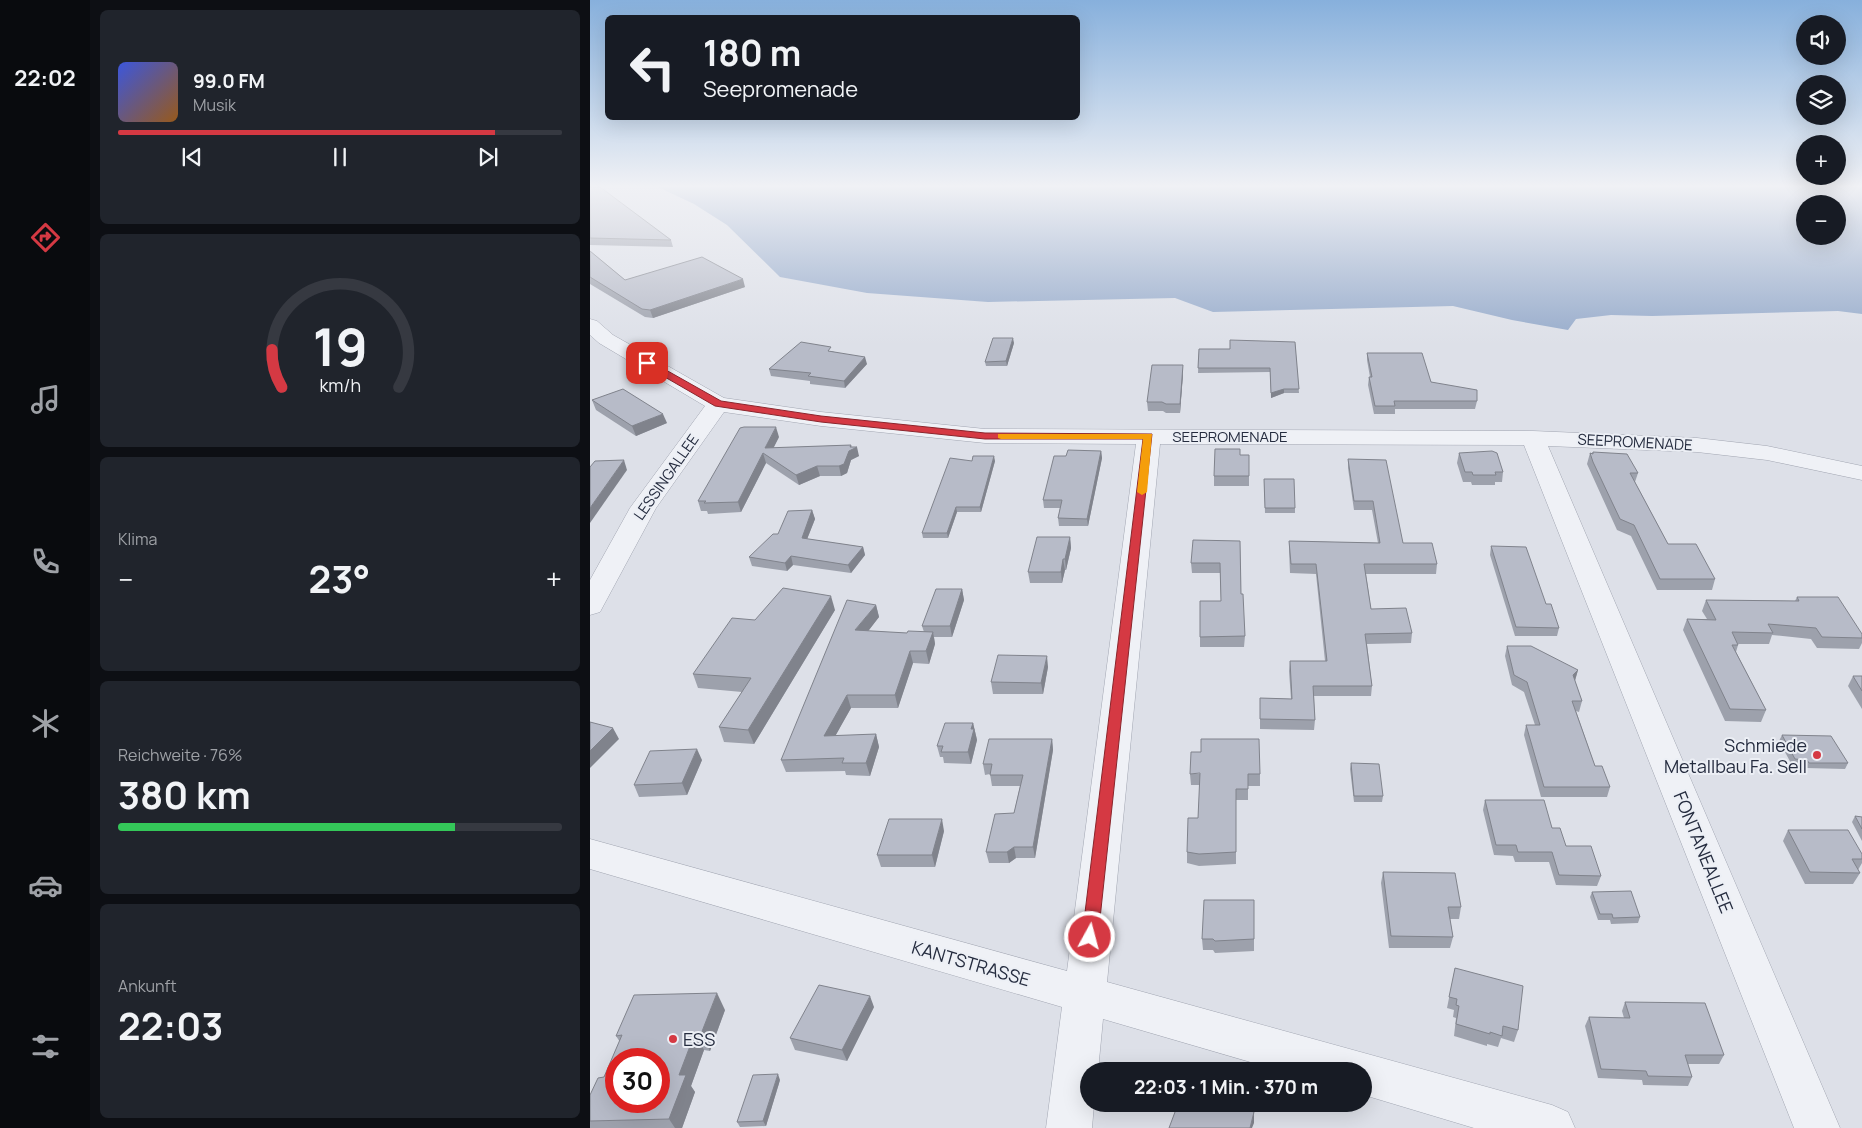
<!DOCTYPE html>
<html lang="de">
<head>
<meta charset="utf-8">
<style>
  :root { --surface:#171b24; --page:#20242c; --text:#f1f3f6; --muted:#9ea1a6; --line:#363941; --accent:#d53943 }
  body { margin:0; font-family:Manrope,sans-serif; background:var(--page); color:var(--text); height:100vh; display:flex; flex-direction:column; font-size:19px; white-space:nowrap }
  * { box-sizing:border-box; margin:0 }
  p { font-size:16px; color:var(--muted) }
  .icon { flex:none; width:28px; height:28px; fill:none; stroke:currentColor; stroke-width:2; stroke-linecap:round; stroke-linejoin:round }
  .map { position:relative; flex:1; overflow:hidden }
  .sheet { display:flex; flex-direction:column; gap:10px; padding:10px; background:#0d0f14; width:500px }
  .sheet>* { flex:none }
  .top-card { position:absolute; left:15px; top:15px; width:475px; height:105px; border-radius:8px; box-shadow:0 5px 20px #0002; background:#171b24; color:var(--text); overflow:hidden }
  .controls { position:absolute; left:1206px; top:15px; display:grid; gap:10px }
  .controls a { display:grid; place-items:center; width:50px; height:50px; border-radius:50%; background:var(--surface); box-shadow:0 5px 20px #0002; font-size:25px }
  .speed { position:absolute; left:15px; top:1048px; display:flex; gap:10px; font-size:25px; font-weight:700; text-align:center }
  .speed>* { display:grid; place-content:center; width:65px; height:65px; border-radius:50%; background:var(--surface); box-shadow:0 5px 20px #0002; line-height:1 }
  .speed .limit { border:8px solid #d22; background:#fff; color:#111 }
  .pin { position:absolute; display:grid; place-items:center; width:42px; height:42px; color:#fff; margin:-21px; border-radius:10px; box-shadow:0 2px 8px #0006 }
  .me { position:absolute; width:55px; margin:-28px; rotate:7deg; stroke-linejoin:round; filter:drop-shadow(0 0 4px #0008) }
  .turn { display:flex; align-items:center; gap:18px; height:105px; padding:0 15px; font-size:22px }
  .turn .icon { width:65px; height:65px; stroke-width:2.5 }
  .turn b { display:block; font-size:35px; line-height:42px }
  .big { font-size:38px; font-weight:700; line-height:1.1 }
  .sheet .widget { flex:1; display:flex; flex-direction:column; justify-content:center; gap:8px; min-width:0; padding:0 18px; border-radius:8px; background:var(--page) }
  .sheet .dial { align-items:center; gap:0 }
  .dial svg { height:130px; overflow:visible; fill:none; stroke:var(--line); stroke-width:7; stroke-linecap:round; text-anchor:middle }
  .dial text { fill:var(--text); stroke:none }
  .song { display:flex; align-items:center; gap:15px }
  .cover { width:60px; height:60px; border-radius:8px; background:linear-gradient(135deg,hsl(230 70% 55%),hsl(30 70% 35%)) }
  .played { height:5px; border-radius:2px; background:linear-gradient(90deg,var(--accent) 85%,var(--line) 85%) }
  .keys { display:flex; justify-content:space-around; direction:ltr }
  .heat { display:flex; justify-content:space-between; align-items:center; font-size:28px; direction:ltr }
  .charge { height:8px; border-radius:4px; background:linear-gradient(90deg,#34c759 76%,var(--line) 0) }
  .trip { position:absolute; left:490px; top:1062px; width:292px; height:50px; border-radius:25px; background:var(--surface); box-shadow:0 5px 20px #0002; font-weight:700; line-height:50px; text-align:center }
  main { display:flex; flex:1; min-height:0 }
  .dock { display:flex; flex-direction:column; width:90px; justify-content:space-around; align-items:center; background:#090b0e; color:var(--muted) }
  .dock .icon { width:35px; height:35px }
  .dock .on { color:var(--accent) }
  .dock b { font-size:22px; color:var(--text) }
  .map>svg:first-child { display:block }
  .water { fill:#95aaca; fill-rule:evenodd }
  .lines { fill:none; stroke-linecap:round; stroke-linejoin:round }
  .street-casing { stroke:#a2a6b2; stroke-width:1 }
  .street { fill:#eff1f6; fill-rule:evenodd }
  .wall { fill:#9da1ac }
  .shaded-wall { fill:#80838c }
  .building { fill:#b7bbc8; stroke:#80838c; fill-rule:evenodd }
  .route { fill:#d53943; stroke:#8a252c }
  .slow { fill:#f59e0b }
  .poi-dot { fill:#d53943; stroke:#eceff5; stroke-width:2 }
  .labels { text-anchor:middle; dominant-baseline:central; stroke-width:4; stroke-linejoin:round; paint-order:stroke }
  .street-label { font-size:15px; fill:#252c3f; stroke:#eceff5 }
  .near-poi-label { font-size:18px; fill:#252c3f; stroke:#eceff5; text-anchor:end }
  .near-street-label { font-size:18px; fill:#252c3f; stroke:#eceff5 }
</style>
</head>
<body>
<main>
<nav class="dock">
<b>22:02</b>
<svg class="icon on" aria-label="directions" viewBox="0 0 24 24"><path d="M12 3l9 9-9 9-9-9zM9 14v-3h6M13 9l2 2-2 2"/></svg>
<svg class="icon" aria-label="music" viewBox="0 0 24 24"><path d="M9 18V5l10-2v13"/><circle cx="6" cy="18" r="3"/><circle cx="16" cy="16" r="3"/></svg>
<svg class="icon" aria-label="phone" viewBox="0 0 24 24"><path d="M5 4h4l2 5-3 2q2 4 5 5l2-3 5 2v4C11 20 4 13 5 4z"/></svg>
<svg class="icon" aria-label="climate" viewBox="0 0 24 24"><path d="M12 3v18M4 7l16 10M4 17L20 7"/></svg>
<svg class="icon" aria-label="car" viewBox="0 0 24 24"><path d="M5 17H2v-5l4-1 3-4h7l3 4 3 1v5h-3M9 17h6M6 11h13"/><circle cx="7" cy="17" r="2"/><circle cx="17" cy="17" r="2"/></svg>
<svg class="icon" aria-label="filters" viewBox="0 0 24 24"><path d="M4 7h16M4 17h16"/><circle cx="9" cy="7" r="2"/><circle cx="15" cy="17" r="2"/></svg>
</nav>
<section class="sheet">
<div class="widget">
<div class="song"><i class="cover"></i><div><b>99.0 FM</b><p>Musik</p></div></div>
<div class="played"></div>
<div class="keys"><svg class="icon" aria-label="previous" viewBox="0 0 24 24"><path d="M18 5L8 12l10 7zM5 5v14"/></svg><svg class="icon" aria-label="pause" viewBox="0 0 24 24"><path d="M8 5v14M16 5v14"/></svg><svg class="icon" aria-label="next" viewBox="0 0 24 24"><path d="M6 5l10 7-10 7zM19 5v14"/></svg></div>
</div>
<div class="widget dial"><svg viewBox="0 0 100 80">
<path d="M14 69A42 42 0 1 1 86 69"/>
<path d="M14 69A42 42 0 0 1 8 46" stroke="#d53943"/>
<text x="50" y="56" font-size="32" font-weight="700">19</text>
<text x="50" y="72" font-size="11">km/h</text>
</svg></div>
<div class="widget"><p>Klima</p>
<div class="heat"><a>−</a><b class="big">23°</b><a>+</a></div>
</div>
<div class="widget"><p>Reichweite · 76%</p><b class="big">380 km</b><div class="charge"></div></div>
<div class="widget"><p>Ankunft</p><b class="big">22:03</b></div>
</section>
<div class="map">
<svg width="1272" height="1128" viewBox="0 0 1272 1128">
  <rect width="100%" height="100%" fill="#dde0e8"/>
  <!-- water -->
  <path class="water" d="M68,187H1272V314L1248,311L1062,316L1021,315L986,319L978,330L922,320L863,306L623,312L585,298L398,302L277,293L190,277L137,225L104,204ZM1215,204H1248V236H1215Z"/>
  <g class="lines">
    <!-- street casing -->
    <g class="street-casing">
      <polygon id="street" points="0,319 7,321 23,335 134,398 231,412 395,429 943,431 1107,438 1177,446 1272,466 1272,480 1177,460 1107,452 958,446 1250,1128 1204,1128 934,445 570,444 517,982 962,1105 978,1112 985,1128 884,1128 774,1095 774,1071 691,1071 513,1019 508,1071 499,1071 499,1104 504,1104 502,1128 456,1128 472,1007 0,869 0,839 477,971 546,444 395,443 231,426 134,412 66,508 10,612 0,615 0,580 40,508 115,406 9,343 0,335"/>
    </g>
    <!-- street -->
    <use href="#street" class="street"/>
  </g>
  <!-- wall -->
  <g class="wall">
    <polygon points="0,187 81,240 83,247 0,245"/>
    <polygon points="0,251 35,280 155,287 63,318 55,317 0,284"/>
    <polygon points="705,342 709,393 694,393 681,398 680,372 608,373 609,349 640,349"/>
    <polygon points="424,343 417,366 396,366 395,362"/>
    <polygon points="242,351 277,364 255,388 220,384 220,381 181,376 179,369"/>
    <polygon points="777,353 841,382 887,401 885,409 805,409 805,414 784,414 778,385 779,377 780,377 777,360"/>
    <polygon points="593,374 590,413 576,413 573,411 558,411 557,402"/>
    <polygon points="2,400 77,423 46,436 6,410"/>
    <polygon points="189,437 183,448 261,445 261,447 269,456 261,460 257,473 251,476 230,476 209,485 176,463 151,512 118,514 117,511 111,511 108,501"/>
    <polygon points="511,451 512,458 498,526 469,526 468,518 470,508 454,508 453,500 476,456"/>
    <polygon points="1003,452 1048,473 1045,482 1078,544 1125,579 1122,590 1067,590 1041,536 1027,530 997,464 1000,453 1002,453"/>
    <polygon points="869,453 913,472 912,482 905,482 905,485 882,485 881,482 873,482 867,463"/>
    <polygon points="650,455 659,476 659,486 624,486 624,476"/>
    <polygon points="758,459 813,543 847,564 846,574 776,574 781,609 822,633 821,643 777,644 782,686 781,696 724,696 725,720 724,730 670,729 670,698 701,699 699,671 700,661 735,661 726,574 700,573 699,550 699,541 788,543 782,510 764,510 758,468"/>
    <polygon points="382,461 405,461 391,512 367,512 358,538 333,538 332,533"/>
    <polygon points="674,479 705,508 705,513 675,513"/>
    <polygon points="222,510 225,519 217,539 273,547 275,555 261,573 203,565 197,571 162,566 159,557 188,534"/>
    <polygon points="480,537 481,548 476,570 475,570 472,583 440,583 438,572"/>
    <polygon points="650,541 651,594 655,636 654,647 610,647 610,601 631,601 630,573 602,573 601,563"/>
    <polygon points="901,546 956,604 969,628 967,636 925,636 900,555"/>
    <polygon points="372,589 374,600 362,637 344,637 345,644 339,664 323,663 308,708 261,708 245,736 286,734 289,747 280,776 256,775 255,771 196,772 191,760 286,605 289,617 278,631 317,633 334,632 332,626"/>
    <polygon points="1207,597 1272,634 1272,643 1269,649 1227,648 1221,639 1182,635 1179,644 1148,644 1148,645 1146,652 1176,710 1171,722 1135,721 1093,630 1097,619 1117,619 1112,611 1116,600 1205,601"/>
    <polygon points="245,610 164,744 134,742 129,727 152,692 108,688 103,674 165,620"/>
    <polygon points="917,646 988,670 985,681 992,701 989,712 986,711 1005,766 1020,787 1017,797 951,797 934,735 936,725 945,725 934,692 922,685 915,656"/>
    <polygon points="458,667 453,694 403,694 401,682"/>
    <polygon points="1263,676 1272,676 1272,709 1258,686"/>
    <polygon points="383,723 387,740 381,764 354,763 353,757 350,757 347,746"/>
    <polygon points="1192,735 1258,763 1255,769 1216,768 1214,765 1202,765 1189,741"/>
    <polygon points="462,739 463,750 445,858 426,858 419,863 399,863 396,852 424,813 430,786 402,786 400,774 395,775 393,764"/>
    <polygon points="112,760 97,795 49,797 44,785"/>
    <polygon points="761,763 793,796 792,802 764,802 760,769"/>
    <polygon points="600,774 670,774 670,786 658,786 658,800 646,800 646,864 609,866 597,863 597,852 608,818 610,785 601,785"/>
    <polygon points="895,800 962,828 976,846 1011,876 1007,886 966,885 959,862 925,862 923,856 904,855 893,810"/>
    <polygon points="1265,816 1272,817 1272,841 1262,822"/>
    <polygon points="1198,830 1272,854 1272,863 1268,870 1270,873 1263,884 1215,884 1193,841"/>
    <polygon points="354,831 345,867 291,867 287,855"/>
    <polygon points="793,872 871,907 869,919 860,919 863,937 860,948 799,948 791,883"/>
    <polygon points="1002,892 1050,917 1048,923 1021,924 1020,920 1008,920 1000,897"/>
    <polygon points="612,939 664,939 664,951 625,953 623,950 613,950"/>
    <polygon points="865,968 928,1030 924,1042 911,1038 908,1047 897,1044 897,1046 864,1036 866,1018 863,1017 864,1010 857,1008"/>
    <polygon points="1035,1002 1134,1055 1129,1064 1098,1064 1102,1077 1098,1086 1053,1085 1052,1080 1008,1078 995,1026 999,1017 1034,1018 1032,1011"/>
    <polygon points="284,1007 257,1061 205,1050 200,1038"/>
    <polygon points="135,1010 120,1051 114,1050 101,1086 105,1092 92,1128 0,1128 0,1121 14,1077 30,1042 26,1036"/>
    <polygon points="190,1080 176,1126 150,1127 147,1122"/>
  </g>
  <!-- shaded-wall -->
  <g class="shaded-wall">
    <polygon points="153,279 155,287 63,318 60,310"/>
    <polygon points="423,338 424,343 417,366 416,361"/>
    <polygon points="275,357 277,364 255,388 254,381"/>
    <polygon points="593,365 593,374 590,413 590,404"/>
    <polygon points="694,389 694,393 681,398 681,393"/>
    <polygon points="73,414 77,423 46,436 42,426"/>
    <polygon points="186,427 189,437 179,457 175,448"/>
    <polygon points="261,445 262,449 267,447 269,456 261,460 257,473 251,476 249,466"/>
    <polygon points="511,451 512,458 498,526 497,519"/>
    <polygon points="173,453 176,463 151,512 148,502"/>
    <polygon points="404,456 405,461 391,512 390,507"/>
    <polygon points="34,460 37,470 0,523 0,508"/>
    <polygon points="227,466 230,476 209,485 206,475"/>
    <polygon points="366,507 367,512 358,538 357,533"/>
    <polygon points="222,510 225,519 214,547 212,538"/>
    <polygon points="480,537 481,548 476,570 475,559"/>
    <polygon points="273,547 275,555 261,573 258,565"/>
    <polygon points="201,556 203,565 197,571 195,563"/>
    <polygon points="473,559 475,570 472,583 471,572"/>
    <polygon points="372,589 374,600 362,637 360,626"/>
    <polygon points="241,596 245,610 164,744 158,730"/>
    <polygon points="286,605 289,617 269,643 265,630"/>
    <polygon points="343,632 345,644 339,664 336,651"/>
    <polygon points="320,651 323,663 308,708 305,695"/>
    <polygon points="457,656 458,667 453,694 451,683"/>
    <polygon points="988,670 985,680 980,685 983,675"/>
    <polygon points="257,695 261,708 238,749 234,736"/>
    <polygon points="383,723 387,740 381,764 378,752 381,729"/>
    <polygon points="23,728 29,739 0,768 0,751"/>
    <polygon points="286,734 289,747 280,776 276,763"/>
    <polygon points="462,739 463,750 445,858 443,847"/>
    <polygon points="107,749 112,760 97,795 92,783"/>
    <polygon points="352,819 354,831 345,867 342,855"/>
    <polygon points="424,847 426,858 419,863 417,852"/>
    <polygon points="127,993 135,1010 120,1051 111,1034"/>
    <polygon points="280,996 284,1007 257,1061 252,1050"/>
    <polygon points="105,1033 114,1050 101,1086 105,1092 92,1128 85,1128 79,1119 89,1075"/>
    <polygon points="188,1074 190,1080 176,1126 173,1121"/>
    <polygon points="664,1112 664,1123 662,1128 660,1128"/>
  </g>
  <!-- building -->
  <g class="building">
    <polygon points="0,187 10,187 81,240 0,238"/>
    <polygon points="0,251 35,280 112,257 153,279 60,310 52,309 0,277"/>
    <polygon points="403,338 423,338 416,361 395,362"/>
    <polygon points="640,340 705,342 709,389 694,389 681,393 680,368 608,368 609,349 640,349"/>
    <polygon points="211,342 241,347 238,351 275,357 254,381 218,376 221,373 179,369"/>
    <polygon points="777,353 832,353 841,382 887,390 887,401 804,401 805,406 785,406 779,377 782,377"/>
    <polygon points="562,365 593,365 590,404 576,404 572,402 557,402"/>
    <polygon points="33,389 73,414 42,426 2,400"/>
    <polygon points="154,427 186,427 175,448 261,445 260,447 267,447 259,451 254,464 249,466 227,466 206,475 173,453 148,502 114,503 116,501 108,501 150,428"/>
    <polygon points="625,449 650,449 650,455 659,455 659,476 624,476"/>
    <polygon points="478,450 511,451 497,519 468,518 472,500 453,500 464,456 476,456"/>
    <polygon points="902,451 907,453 913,472 905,472 906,475 883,475 882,472 875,472 869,453"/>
    <polygon points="1003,452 1037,454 1048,473 1040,473 1078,544 1106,544 1125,579 1070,579 1044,525 1030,519 1003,462 1000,453 1003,454"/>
    <polygon points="383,456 404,456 390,507 366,507 357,533 332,533 360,458 382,461"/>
    <polygon points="758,459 796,460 813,543 842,543 847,564 774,564 781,609 816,608 822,633 775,634 782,686 723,686 725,720 670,719 670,698 702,699 700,661 737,661 726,564 701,564 699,541 790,543 783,501 764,501"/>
    <polygon points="34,460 0,508 0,467 5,461"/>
    <polygon points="674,479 704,479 705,508 675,508"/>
    <polygon points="222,510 212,538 273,547 258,565 201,556 195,563 159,557 183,534 188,534 198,511"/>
    <polygon points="447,537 480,537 475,559 473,559 471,572 438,572"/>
    <polygon points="603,540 650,541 651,594 653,594 655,636 610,637 610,601 631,601 630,563 601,563"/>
    <polygon points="901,546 936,547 956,604 961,604 969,628 926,627"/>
    <polygon points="193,588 241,596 158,730 129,727 161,678 103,674 142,618 165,620"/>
    <polygon points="346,589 372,589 360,626 332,626"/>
    <polygon points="1207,597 1248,597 1272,634 1272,638 1232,637 1226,628 1178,624 1183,633 1142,632 1148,645 1142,645 1176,710 1140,709 1097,619 1126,620 1116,600 1209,601"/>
    <polygon points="257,600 286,605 265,630 317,633 318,631 343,632 336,651 320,651 305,695 257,695 234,736 286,734 276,763 252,763 254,758 191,760"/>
    <polygon points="917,646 941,646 988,670 983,675 992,701 982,701 1005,766 1012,766 1020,787 954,787 936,725 950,725 937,682 924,675"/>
    <polygon points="408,655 457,656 451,683 401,682"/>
    <polygon points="1263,676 1272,676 1272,691"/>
    <polygon points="0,722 23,728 0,751"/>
    <polygon points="355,723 383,723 381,729 384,729 378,752 351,752 353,746 347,746"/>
    <polygon points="1192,735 1241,736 1258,763 1219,763 1217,760 1205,759"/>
    <polygon points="399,739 462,739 443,847 424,847 417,852 396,852 405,814 424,813 433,775 400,775 402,764 393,764"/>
    <polygon points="611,739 669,739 670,774 658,774 658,789 646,789 646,852 609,854 597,852 598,818 608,818 610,773 600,774 601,752 611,752"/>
    <polygon points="107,749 92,783 44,785 60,751"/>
    <polygon points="761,763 789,764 793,796 764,796"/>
    <polygon points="895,800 954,800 962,828 970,828 976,846 1001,846 1011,876 969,875 962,852 928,852 926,845 906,845"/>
    <polygon points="1265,816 1272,817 1272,829"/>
    <polygon points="299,819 352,819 342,855 287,855"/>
    <polygon points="1198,830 1258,830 1272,854 1272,859 1262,859 1270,873 1220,872"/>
    <polygon points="793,872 865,873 871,907 858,907 863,937 801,936"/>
    <polygon points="1041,891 1050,917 1023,918 1022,914 1010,914 1002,892"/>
    <polygon points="614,900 664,900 664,939 625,941 623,939 612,939"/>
    <polygon points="865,968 933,986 928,1030 913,1026 912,1036 900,1032 900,1034 866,1024 869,1006 866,1005 867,999 859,997"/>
    <polygon points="229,985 280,996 252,1050 200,1038"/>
    <path d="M127,993L111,1034L105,1033L89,1075H96L79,1119L0,1121V1095L8,1078L14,1077L32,1035L26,1036L44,995ZM26,1059H69V1101H26Z"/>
    <polygon points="1035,1002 1115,1003 1134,1055 1095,1055 1102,1077 1058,1076 1056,1071 1011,1069 999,1017 1040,1018"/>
    <polygon points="188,1074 173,1121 147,1122 163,1075"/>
    <polygon points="588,1104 637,1104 664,1112 660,1128 579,1128"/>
  </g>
  <!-- sky -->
  <linearGradient id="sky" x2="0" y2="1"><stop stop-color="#87b0dc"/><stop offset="0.54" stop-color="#f0f1f5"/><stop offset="1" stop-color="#f0f1f5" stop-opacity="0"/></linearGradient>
  <rect width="1272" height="345" fill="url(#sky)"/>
  <!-- route -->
  <polygon class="route" points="54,361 60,361 131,401 231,416 395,433 562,434 508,937 506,942 500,944 494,942 492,937 553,439 395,439 231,422 125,406 54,365"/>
  <!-- slow -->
  <polygon class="slow" points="408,434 562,434 557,492 552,495 547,492 553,439 411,439 408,438"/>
  <!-- markers -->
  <g class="poi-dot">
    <circle cx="1227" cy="755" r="5"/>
    <circle cx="83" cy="1039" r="5"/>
  </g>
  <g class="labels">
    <!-- street labels -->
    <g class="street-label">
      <text x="640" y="436">SEEPROMENADE</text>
      <text transform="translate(1045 442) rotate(3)">SEEPROMENADE</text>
      <text transform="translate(76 477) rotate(-55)">LESSINGALLEE</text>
    </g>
    <!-- near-poi labels -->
    <g class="near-poi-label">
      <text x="1217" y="745">Schmiede<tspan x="1217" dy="21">Metallbau Fa. Sell</tspan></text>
      <text x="93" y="1039" text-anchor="start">ESS</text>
    </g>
    <!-- near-street labels -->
    <g class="near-street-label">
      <text transform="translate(1114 852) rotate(68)">FONTANEALLEE</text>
      <text transform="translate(381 963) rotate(16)">KANTSTRASSE</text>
    </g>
  </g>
</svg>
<div class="controls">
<a><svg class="icon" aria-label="sound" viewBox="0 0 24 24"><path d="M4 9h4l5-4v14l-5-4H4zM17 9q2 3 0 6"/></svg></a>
<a><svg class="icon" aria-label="layers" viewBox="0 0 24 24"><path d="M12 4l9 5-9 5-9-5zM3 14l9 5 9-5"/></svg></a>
<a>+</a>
<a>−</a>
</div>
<div class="speed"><div class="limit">30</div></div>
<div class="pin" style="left:57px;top:363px;background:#d93025"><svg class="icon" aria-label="arrive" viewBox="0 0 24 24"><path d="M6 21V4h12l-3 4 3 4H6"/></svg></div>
<svg class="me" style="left:500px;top:937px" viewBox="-20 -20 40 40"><circle r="17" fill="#d53943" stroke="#fff" stroke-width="3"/><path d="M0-11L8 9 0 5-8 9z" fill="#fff"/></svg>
<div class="trip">22:03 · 1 Min. · 370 m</div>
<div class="top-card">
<div class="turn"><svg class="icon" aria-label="left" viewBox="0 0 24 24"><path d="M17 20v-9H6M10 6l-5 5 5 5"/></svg><div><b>180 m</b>Seepromenade</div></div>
</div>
</div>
</main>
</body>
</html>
